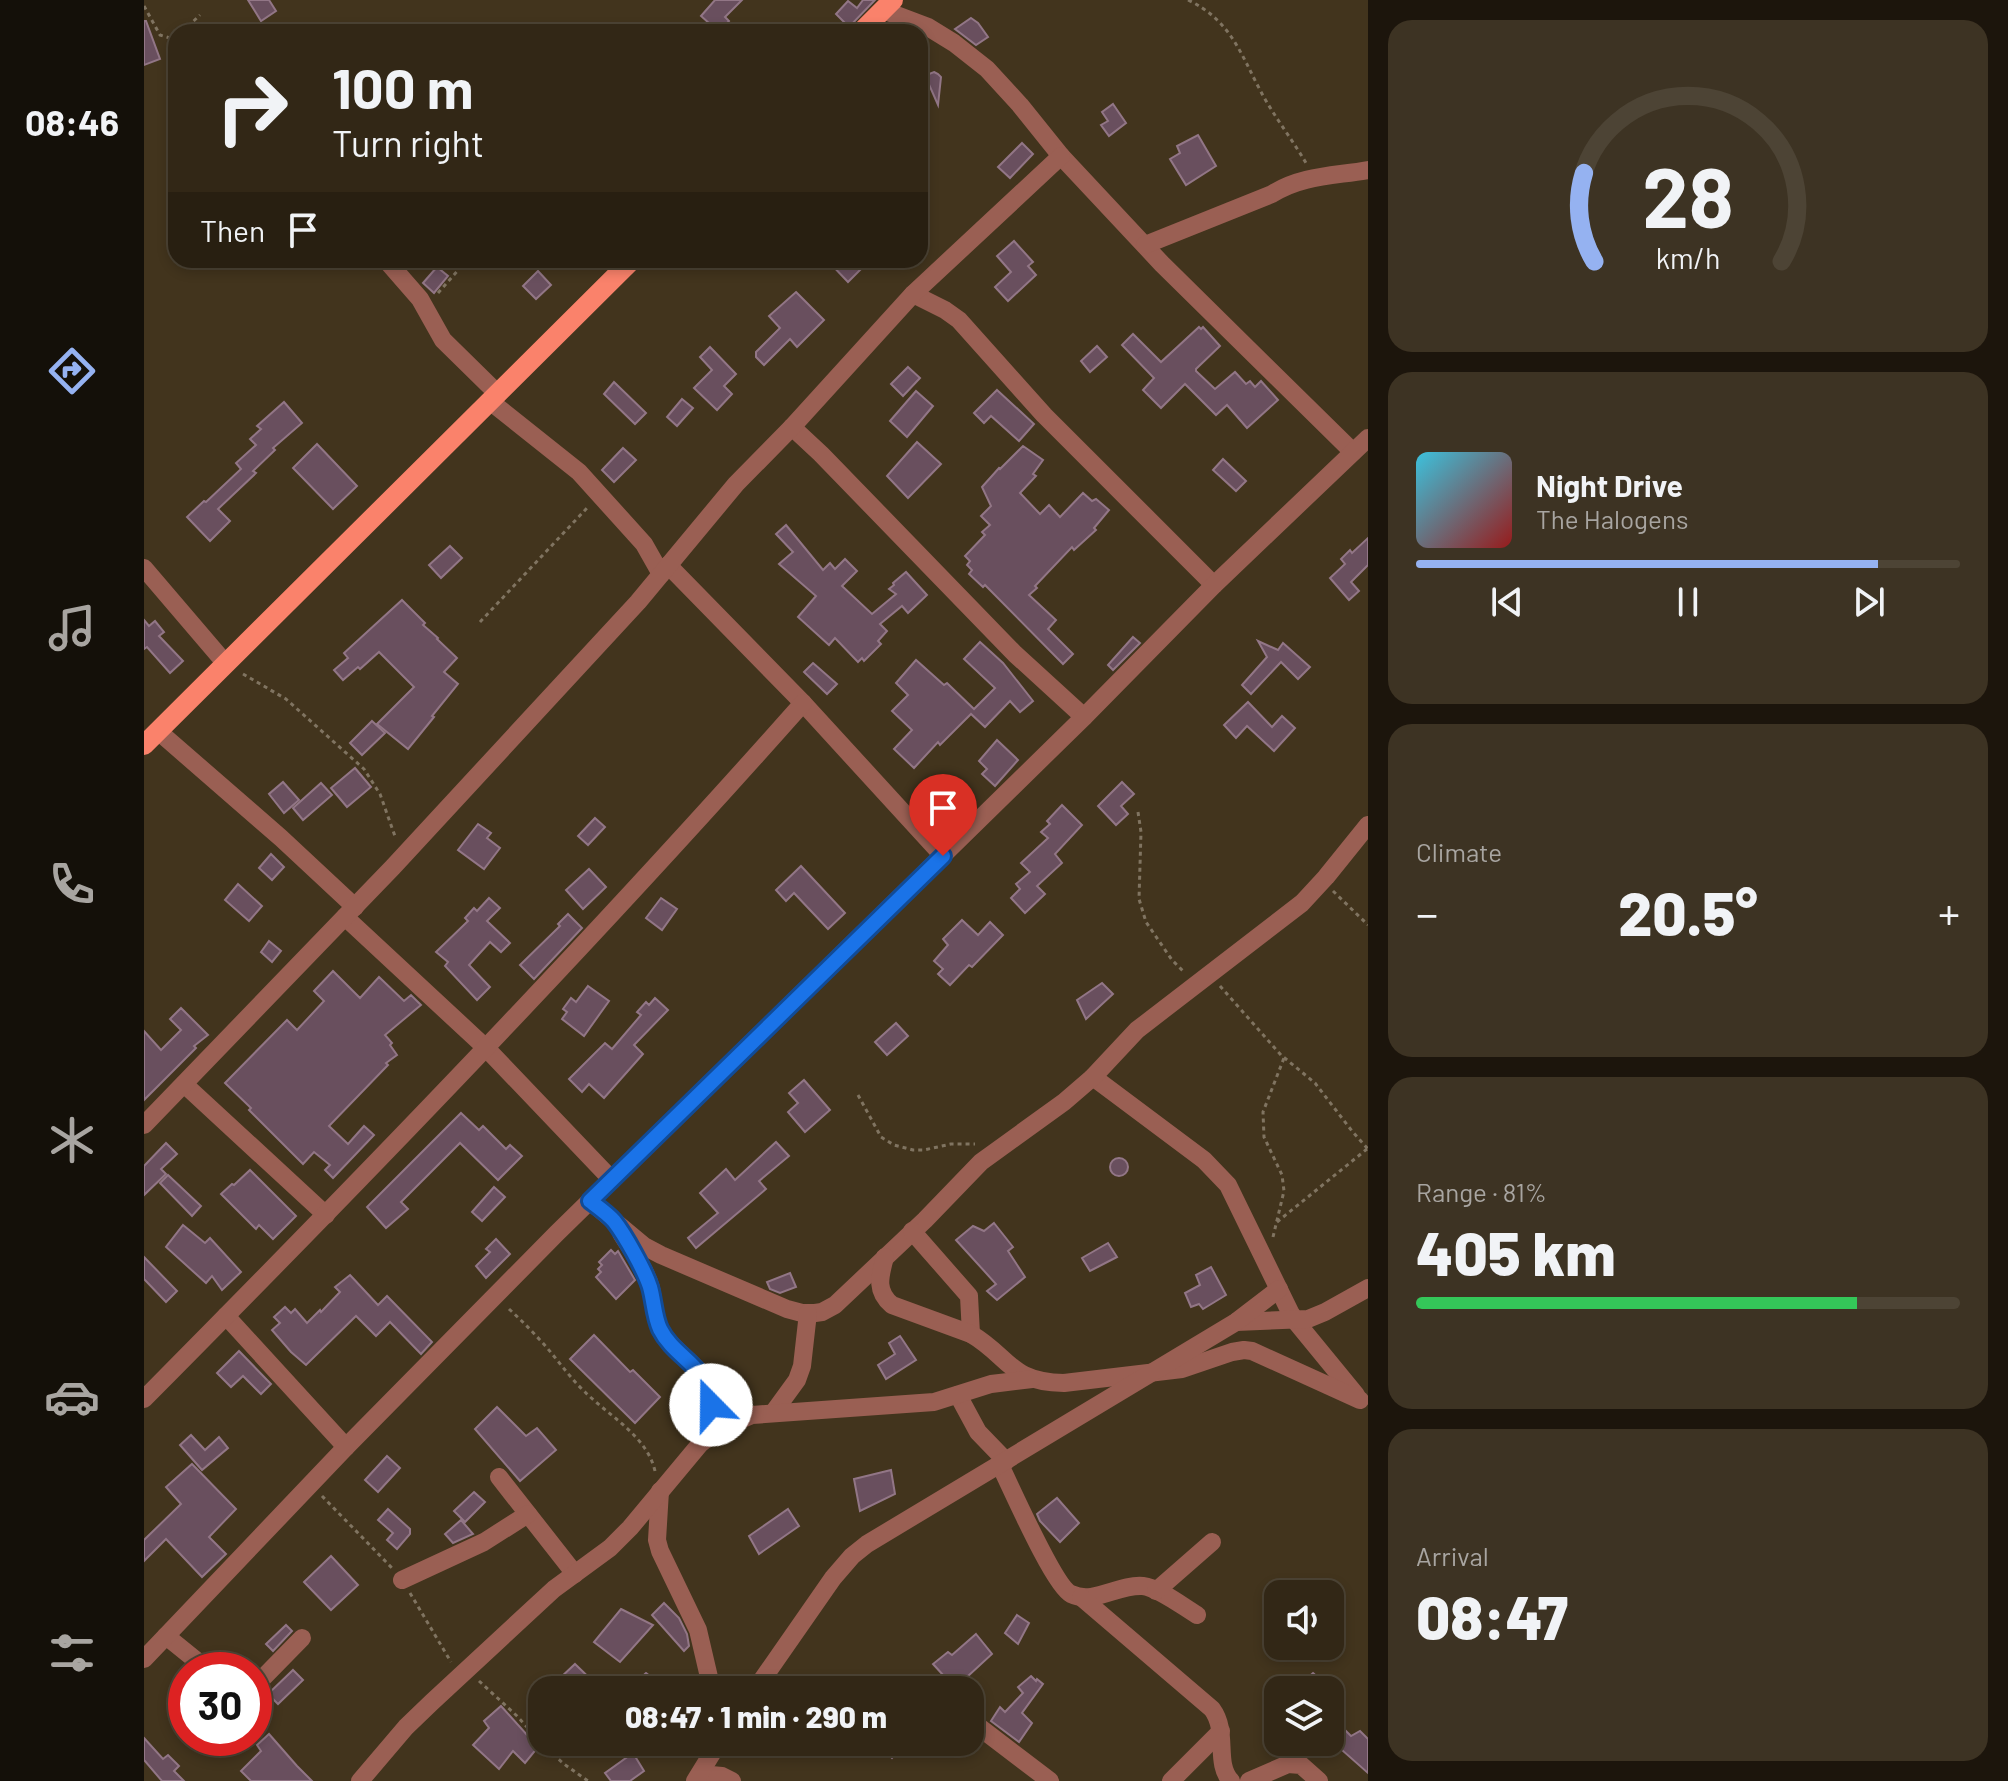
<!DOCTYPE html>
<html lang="en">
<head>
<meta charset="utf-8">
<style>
  :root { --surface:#322716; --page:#3d3323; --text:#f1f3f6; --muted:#a8a5a1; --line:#4d4435; --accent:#95b2f1 }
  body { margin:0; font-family:Barlow,sans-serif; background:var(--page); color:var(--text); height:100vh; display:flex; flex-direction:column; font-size:30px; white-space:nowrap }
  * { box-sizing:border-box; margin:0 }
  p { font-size:26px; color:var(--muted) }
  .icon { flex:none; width:44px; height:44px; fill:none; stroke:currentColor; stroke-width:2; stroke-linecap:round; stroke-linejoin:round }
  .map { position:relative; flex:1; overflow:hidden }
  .panel { display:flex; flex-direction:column; gap:20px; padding:20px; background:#1c150c; width:640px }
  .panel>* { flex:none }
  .top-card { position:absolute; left:24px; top:24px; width:760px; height:244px; border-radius:24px; box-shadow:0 4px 12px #0003,0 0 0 2px var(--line); background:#322716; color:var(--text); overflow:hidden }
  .buttons { position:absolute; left:1120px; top:1580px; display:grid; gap:16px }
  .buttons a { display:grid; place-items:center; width:80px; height:80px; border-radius:16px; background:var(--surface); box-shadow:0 4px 12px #0003,0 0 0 2px var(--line); font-size:40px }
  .speed { position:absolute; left:24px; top:1652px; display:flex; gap:16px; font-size:40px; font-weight:700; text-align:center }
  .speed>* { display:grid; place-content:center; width:104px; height:104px; border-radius:50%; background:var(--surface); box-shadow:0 4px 12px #0003,0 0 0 2px var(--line); line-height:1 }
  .speed .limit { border:12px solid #d22; background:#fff; color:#111 }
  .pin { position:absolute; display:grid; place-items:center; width:68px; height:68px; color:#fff; margin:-82px -34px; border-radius:50% 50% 50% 0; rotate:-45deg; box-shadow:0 0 8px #0007 }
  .pin .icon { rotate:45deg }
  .me { position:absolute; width:88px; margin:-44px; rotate:338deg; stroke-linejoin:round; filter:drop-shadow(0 0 6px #0008) }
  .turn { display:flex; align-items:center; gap:28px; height:168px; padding:0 32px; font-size:36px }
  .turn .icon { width:104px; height:104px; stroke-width:2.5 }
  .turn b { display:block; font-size:56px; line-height:68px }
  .then { display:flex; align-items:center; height:76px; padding:0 32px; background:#0003; gap:16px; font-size:30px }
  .big { font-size:60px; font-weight:800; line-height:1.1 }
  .panel .card { flex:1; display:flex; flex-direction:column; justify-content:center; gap:12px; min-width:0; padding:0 28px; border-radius:24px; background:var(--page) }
  .panel .dial { align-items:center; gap:0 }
  .dial svg { height:208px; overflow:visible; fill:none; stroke:var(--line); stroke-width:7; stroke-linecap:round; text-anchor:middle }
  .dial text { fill:var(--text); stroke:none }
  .song { display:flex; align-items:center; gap:24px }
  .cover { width:96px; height:96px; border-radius:12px; background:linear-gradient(135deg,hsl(190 70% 55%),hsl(0 70% 35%)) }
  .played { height:8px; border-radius:4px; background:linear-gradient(90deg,var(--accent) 85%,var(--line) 85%) }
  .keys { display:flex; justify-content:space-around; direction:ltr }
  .heat { display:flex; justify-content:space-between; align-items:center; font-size:44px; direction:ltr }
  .charge { height:12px; border-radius:6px; background:linear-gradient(90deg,#34c759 81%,var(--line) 0) }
  .trip { position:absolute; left:384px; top:1676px; width:456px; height:80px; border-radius:24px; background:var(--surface); box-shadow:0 4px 12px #0003,0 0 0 2px var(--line); font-weight:800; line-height:80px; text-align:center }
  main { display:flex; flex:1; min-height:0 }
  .menu { display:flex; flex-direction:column; width:144px; justify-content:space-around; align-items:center; background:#141009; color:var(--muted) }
  .menu .icon { width:56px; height:56px }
  .menu .active { color:var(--accent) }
  .menu b { font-size:36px; color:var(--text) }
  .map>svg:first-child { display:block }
  .building { fill:#694f5e; stroke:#927686; stroke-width:2 }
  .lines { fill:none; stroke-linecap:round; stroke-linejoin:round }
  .path { stroke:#807461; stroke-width:3; stroke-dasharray:4 4; stroke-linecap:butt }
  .minor { stroke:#9a5f53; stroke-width:18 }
  .major { stroke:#fa826b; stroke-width:20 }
  .route-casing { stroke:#114b97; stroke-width:20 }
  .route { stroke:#1a73e8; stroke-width:14 }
</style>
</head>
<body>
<main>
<nav class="menu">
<b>08:46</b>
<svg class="icon active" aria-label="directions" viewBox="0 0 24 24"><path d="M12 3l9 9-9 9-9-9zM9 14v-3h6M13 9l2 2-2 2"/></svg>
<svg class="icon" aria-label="music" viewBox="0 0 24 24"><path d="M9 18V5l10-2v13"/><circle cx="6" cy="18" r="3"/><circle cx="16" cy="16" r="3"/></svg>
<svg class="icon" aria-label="phone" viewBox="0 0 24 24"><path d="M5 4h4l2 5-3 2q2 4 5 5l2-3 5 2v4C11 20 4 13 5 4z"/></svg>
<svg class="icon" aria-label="climate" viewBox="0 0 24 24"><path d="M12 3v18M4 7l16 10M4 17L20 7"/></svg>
<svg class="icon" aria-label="car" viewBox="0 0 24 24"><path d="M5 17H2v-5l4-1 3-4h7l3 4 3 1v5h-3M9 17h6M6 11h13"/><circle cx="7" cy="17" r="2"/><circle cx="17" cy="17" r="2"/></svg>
<svg class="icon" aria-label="filters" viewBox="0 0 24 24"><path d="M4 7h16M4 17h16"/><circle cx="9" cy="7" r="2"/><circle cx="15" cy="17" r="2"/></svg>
</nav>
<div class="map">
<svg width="1224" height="1781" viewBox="0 0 1224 1781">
  <rect width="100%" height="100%" fill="#42341d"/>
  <!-- building -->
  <g class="building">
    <polygon points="104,0 125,0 132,11 117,21"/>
    <polygon points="571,0 598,0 581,17 585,21 575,32 557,16"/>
    <polygon points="719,0 731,0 705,27 692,14 704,1 713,8"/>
    <polygon points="827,18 834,23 844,37 832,45 811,29"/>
    <polygon points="0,21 2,21 16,59 0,65"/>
    <polygon points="790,72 794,74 797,77 794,105 783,80 785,74"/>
    <polygon points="969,104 982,123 965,136 957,125 964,121 958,112"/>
    <polygon points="1054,135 1072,166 1042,185 1026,159 1036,153 1033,146"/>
    <polygon points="878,143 889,154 866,178 854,167"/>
    <polygon points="870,241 889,262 884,266 892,275 864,301 851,287 867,272 853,256"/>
    <polygon points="683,260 726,260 704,282"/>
    <polygon points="293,267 304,276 290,293 279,283"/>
    <polygon points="394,271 407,285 392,299 379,286"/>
    <polygon points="652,292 680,320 653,347 646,339 620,365 612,357 612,352 636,328 625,316"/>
    <polygon points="1055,327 1057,329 1059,327 1076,346 1052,369 1052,371 1071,389 1091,372 1102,384 1106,381 1111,387 1117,381 1134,400 1103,428 1083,405 1072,415 1041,384 1017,408 999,390 1010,378 978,345 989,334 1017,362"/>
    <polygon points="953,346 963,357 946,372 937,361"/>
    <polygon points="566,347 592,374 580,386 588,394 573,410 550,388 568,370 556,357"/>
    <polygon points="764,367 776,378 759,396 747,384"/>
    <polygon points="470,382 502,413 491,424 460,394"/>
    <polygon points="853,390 890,424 875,441 847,416 840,423 830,413"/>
    <polygon points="772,391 789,406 763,437 746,421"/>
    <polygon points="538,399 549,408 533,426 523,417"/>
    <polygon points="140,402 158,423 129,448 131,450 109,471 112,473 74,509 86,521 66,541 43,517 60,501 62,502 97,469 92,463 112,445 106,439 117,429 113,426"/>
    <polygon points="773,442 797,464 764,498 743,476"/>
    <polygon points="173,444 213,486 189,509 149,468"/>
    <polygon points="879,446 899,460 889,474 892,476 876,493 896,514 905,505 916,517 939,493 948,501 952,499 965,510 950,528 952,530 930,550 928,547 891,586 893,588 885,595 912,620 904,629 929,654 919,664 841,585 839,587 825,574 828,570 823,565 826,561 821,556 841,535 838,532 846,525 837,516 847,506 838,487 855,468 856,469"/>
    <polygon points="479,448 492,460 470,482 458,470"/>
    <polygon points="1079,459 1102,481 1092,491 1069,470"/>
    <polygon points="642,525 679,570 686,563 691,569 701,559 713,571 698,586 728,614 752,594 745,589 750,585 749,583 762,572 783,595 764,613 758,606 736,624 743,631 734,641 737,644 720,661 718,658 714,662 691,638 685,645 654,617 672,596 635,564 649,552 632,534"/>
    <polygon points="1224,538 1224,565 1207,582 1215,591 1205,600 1186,578 1201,564 1197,559 1206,550 1208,553"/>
    <polygon points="306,546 318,558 297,578 285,565"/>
    <polygon points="258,600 281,623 279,625 294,638 293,639 313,658 300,672 314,684 288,716 290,717 264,749 233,724 270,687 235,652 216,669 214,667 199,680 190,670 204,658 200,653"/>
    <polygon points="0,620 5,626 11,621 20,632 15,636 39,661 26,673 3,647 0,649"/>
    <polygon points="989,637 996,643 969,670 964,665"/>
    <polygon points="1114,641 1134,650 1139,643 1166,667 1154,679 1137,662 1107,694 1098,685 1123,657"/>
    <polygon points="836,642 859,663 889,701 876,712 866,701 841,727 827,714 796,745 794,742 770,768 750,749 768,730 748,711 764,695 752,683 772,660 800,685 803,683 830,709 851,688 820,659"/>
    <polygon points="669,663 693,684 683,694 660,672"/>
    <polygon points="1104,702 1128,727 1138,716 1151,728 1130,751 1103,726 1092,738 1080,725"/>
    <polygon points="228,721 241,733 218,755 206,743"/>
    <polygon points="853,740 874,760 851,786 838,774 843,769 835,761"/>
    <polygon points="211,768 227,787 203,807 187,788"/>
    <polygon points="139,782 155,800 140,813 125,794"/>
    <polygon points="978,782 990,794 977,806 984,814 972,825 954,806"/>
    <polygon points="177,783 188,795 159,820 149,808"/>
    <polygon points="918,805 938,825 911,854 918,863 893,886 901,894 881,913 867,898 876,889 872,884 886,872 877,863 904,838 897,832 906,824 903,821"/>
    <polygon points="451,818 461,827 444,845 434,836"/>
    <polygon points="334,824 347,833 343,838 356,848 340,869 314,850"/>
    <polygon points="127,854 140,867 128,880 115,868"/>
    <polygon points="657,866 701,913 684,929 650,893 642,901 632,890"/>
    <polygon points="445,869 462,887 439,909 422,890"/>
    <polygon points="94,884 118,906 105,921 81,900"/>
    <polygon points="345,898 356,908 343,921 366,943 357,952 346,942 325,965 346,987 333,1000 301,966 304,962 292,952 324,921 321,918 330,908 333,911"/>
    <polygon points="517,898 533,909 518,930 502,918"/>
    <polygon points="424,914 438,928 390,979 376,965 416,926 414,924"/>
    <polygon points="818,920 834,935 846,922 859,935 828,967 825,965 806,985 794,974 799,969 790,961 804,945 799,939"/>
    <polygon points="125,941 137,951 128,962 117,952"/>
    <polygon points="189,971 216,998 235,977 260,1001 267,995 277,1005 241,1035 248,1043 246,1045 253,1055 242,1063 244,1065 185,1126 204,1144 220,1126 230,1135 189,1178 181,1170 186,1165 170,1152 159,1164 105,1110 107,1108 81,1083 143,1020 153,1030 180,1001 170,991"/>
    <polygon points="958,983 969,994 942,1019 933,1000"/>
    <polygon points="444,986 465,1001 440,1036 418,1019 423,1012 419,1009 427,998 432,1002"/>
    <polygon points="511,998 524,1010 490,1045 499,1054 460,1098 445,1084 438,1092 425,1079 461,1043 468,1049 497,1015 493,1012 502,1002 505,1005"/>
    <polygon points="37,1008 64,1035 50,1046 52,1048 0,1100 0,1031 17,1050 37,1030 26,1019"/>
    <polygon points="752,1023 764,1036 743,1055 731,1042"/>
    <polygon points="660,1080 686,1110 661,1132 644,1112 654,1103 645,1093"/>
    <polygon points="317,1113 335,1130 339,1126 362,1149 366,1145 378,1156 354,1180 316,1143 257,1202 264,1209 242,1228 223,1207"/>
    <polygon points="632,1142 645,1156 615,1181 622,1189 552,1248 544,1238 574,1213 556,1193 582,1169 591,1180"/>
    <polygon points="22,1143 33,1154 17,1169 22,1174 0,1195 0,1166"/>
    <circle cx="975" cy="1167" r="9"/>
    <polygon points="106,1170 152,1216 129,1239 115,1225 112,1229 77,1194 88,1184 90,1185"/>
    <polygon points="24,1175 57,1206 48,1216 16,1183"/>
    <polygon points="350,1187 361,1197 338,1221 328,1212"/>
    <polygon points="850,1223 869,1247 864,1251 881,1277 853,1300 843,1291 852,1284 812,1240 829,1226 840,1231"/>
    <polygon points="39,1225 61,1243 66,1238 97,1272 78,1290 68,1276 62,1283 22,1247"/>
    <polygon points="352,1239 366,1254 342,1278 332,1266 346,1252 342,1249"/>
    <polygon points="964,1243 973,1257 946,1271 938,1258"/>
    <polygon points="467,1250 471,1254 474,1251 491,1280 472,1299 452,1277 457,1272 454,1269 458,1265 455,1262"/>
    <polygon points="0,1257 33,1291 22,1302 0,1279"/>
    <polygon points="1067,1267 1082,1295 1059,1309 1055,1304 1047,1307 1041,1293 1056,1285 1052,1275"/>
    <polygon points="646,1273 652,1287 636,1293 626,1289 623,1282"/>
    <polygon points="206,1275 234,1305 243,1296 288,1342 277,1354 246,1322 232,1336 212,1316 162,1365 147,1352 128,1330 136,1323 130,1317 141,1307 147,1313 151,1309 163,1323 176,1310 177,1312 196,1292 191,1287"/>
    <polygon points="450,1335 486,1372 489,1370 516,1397 491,1423 426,1359"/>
    <polygon points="756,1336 772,1360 742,1379 734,1365 751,1354 745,1343"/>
    <polygon points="95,1351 127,1384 117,1394 99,1376 87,1387 73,1373"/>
    <polygon points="353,1407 382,1436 393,1428 412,1450 376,1481 331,1429"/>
    <polygon points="47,1435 61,1450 75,1437 84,1448 58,1470 36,1445"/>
    <polygon points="243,1456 256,1468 234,1492 221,1480"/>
    <polygon points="48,1464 92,1509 65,1537 82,1554 58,1577 22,1539 0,1561 0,1540 37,1504 22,1487"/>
    <polygon points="747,1470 751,1494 716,1511 710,1479"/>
    <polygon points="330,1492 341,1502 321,1522 310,1511"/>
    <polygon points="913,1498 935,1523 916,1542 896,1521 893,1514"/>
    <polygon points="244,1509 266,1529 266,1534 253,1549 243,1540 249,1533 234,1520"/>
    <polygon points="644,1509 655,1526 615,1554 605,1536"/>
    <polygon points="317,1520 329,1534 309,1543 301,1534"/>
    <polygon points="187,1556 214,1585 187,1610 160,1582"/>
    <polygon points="520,1603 535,1618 543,1634 545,1646 540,1651 508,1615"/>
    <polygon points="477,1609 509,1625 476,1662 450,1642"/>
    <polygon points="873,1615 885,1623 874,1644 861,1633"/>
    <polygon points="142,1625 148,1631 129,1651 122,1644"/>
    <polygon points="832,1634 848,1654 811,1688 789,1664 804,1652 808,1655"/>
    <polygon points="431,1664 458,1690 426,1690 414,1680"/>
    <polygon points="149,1670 159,1680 134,1704 124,1694"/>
    <polygon points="502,1673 524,1690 483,1690"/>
    <polygon points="1169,1673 1188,1690 1150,1690"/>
    <polygon points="887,1676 892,1681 893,1679 899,1684 878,1713 888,1723 875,1742 847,1721 856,1707 861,1712 879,1693 874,1687"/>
    <polygon points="357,1706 394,1747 381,1763 369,1751 355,1769 329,1745 345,1728 340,1721"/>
    <polygon points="1201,1730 1207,1736 1216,1731 1224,1739 1224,1773 1190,1743"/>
    <polygon points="125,1734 153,1766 168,1781 107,1781 97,1771 117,1751 113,1745"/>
    <polygon points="0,1738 19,1759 24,1755 35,1766 30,1771 40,1781 18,1781 0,1760"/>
    <polygon points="733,1742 762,1742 748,1758"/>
    <polygon points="489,1753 500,1771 486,1781 467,1781 461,1773"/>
  </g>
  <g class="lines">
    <!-- path -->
    <g class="path">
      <path d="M1044,0C1086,20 1096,52 1116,90C1129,115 1148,139 1162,163"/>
      <polyline points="0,6 16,35 26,38 32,37"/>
      <polyline points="38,32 56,15"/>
      <polyline points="294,293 323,260"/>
      <polyline points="336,622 443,508"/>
      <polyline points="99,674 142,699 220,769 236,794 252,839"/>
      <polyline points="994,812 997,832 995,899 1002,922 1028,960 1041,973"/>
      <polyline points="1189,891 1224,925"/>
      <polyline points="1076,986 1137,1055 1171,1083 1208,1131 1224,1149"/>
      <polyline points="714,1095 737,1137 750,1145 769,1150 780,1150 807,1144 831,1144"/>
      <polyline points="1133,1222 1223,1149"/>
      <polyline points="1129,1237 1140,1191 1138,1175 1120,1137 1119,1112 1140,1058"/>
      <path d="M365,1309C376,1319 386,1329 396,1340C412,1357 424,1376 441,1392C465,1416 503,1436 511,1471"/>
      <polyline points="178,1496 248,1568"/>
      <polyline points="266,1593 307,1662"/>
      <polyline points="335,1681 373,1716 402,1748 420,1764 444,1781"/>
    </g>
    <!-- minor -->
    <g class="minor">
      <polyline points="739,10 784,27 810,43 843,69 876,105 917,156 1018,264 1209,452"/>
      <path d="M1001,245L1128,194C1158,175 1191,176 1224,170"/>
      <polyline points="242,260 276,299 299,340 354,394"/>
      <polyline points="769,294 801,310 815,320 900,415 1070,585"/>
      <polyline points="347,402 435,472 500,544 517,574"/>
      <polyline points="648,427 677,454 871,654 940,717"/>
      <polyline points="524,565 659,703 799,856"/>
      <polyline points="0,568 82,664"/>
      <polyline points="14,731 137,838 211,907"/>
      <polyline points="201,917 342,1048 468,1180"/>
      <polyline points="949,1077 1060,1160 1084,1185 1146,1312 1153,1323 1212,1395"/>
      <polyline points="40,1084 182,1215"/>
      <polyline points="0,1125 249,867 494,602 592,484 648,427 769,294 917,156"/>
      <polyline points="446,1201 500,1246 517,1255 643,1309 658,1313 671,1313 678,1312 691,1305 781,1220 837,1162 920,1102 949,1077 993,1030 1158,903 1182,877 1224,825"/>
      <polyline points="768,1231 825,1296 827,1334"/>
      <path d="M477,1233C488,1251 501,1268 507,1288C510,1302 510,1318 517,1331C530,1354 561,1366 567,1394C570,1409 560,1429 557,1443"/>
      <path d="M741,1257C736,1276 731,1291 748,1305L827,1334C866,1357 865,1382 920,1383L1038,1369L1088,1352L1100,1350L1108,1351L1216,1400"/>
      <polyline points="82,1316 202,1447"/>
      <polyline points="1092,1322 1164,1319 1181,1312 1224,1288"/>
      <polyline points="814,1395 834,1432 862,1461"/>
      <path d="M0,1399C225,1172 447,942 659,703"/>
      <polyline points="629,1413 653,1380 658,1366 664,1313"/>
      <path d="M856,1465C867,1487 910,1586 927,1594C950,1605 974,1584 999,1586C1015,1588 1038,1606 1053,1615"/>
      <polyline points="355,1477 431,1574"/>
      <polyline points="516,1491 513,1540 516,1551 554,1630 568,1690"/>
      <polyline points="258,1580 340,1542 384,1514"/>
      <polyline points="1012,1591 1068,1542"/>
      <path d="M937,1597L1068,1709C1085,1732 1070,1763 1087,1781"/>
      <polyline points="22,1636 64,1670"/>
      <polyline points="0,1659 202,1447 413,1233 940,717 1070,585 1224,438"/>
      <polyline points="110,1687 158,1638"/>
      <polyline points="611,1690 689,1578 708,1556 723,1544 1092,1322 1135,1289"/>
      <polyline points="826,1720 906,1781"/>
      <polyline points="556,1774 578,1776 588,1781"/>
      <polyline points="216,1781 262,1727 288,1702 410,1589 466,1548 486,1528 556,1444 575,1429 608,1415 790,1402 847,1384 888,1379"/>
      <polyline points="551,1781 575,1742"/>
      <polyline points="1027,1781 1077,1731"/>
      <polyline points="1105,1781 1144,1764 1157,1765 1175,1781"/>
    </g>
    <!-- major -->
    <g class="major">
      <polyline points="717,32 749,0"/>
      <polyline points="0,745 488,260"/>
    </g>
  </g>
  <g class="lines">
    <!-- route casing -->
    <g class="route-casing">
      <path id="route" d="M567,1405C566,1366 531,1359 516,1329C510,1316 510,1301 506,1287C501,1271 481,1235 470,1221C464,1214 454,1207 446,1201L799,856"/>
    </g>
    <!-- route -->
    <use href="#route" class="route"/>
  </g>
</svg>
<div class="buttons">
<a><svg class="icon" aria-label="sound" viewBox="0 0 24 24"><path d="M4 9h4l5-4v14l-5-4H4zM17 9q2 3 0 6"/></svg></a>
<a><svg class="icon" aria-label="layers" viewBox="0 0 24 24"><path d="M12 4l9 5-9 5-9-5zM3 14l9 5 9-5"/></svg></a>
</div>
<div class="speed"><div class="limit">30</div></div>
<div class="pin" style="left:799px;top:856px;background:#d93025"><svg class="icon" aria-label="arrive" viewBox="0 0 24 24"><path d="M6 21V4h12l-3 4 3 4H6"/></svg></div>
<svg class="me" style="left:567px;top:1405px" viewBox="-20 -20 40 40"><circle r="19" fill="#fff"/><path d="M0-13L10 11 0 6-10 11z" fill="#1a73e8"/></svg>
<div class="trip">08:47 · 1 min · 290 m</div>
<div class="top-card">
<div class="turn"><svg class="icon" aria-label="right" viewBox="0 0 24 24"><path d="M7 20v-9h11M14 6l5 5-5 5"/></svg><div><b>100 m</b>Turn right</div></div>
<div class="then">Then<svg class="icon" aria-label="arrive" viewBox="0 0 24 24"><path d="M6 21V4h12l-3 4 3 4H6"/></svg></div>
</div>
</div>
<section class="panel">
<div class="card dial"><svg viewBox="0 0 100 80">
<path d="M14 69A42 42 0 1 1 86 69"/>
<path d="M14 69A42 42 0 0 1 10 35" stroke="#95b2f1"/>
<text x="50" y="56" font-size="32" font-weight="700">28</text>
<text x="50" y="72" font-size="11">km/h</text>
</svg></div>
<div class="card">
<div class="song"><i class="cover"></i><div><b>Night Drive</b><p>The Halogens</p></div></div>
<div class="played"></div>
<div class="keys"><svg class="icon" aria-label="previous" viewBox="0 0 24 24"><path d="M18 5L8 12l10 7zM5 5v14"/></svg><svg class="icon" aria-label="pause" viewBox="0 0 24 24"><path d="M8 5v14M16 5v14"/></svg><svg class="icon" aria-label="next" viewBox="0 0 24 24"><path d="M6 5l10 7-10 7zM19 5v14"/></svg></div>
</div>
<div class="card"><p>Climate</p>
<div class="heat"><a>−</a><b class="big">20.5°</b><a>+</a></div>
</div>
<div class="card"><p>Range · 81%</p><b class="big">405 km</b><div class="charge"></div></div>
<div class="card"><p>Arrival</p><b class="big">08:47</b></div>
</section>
</main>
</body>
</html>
